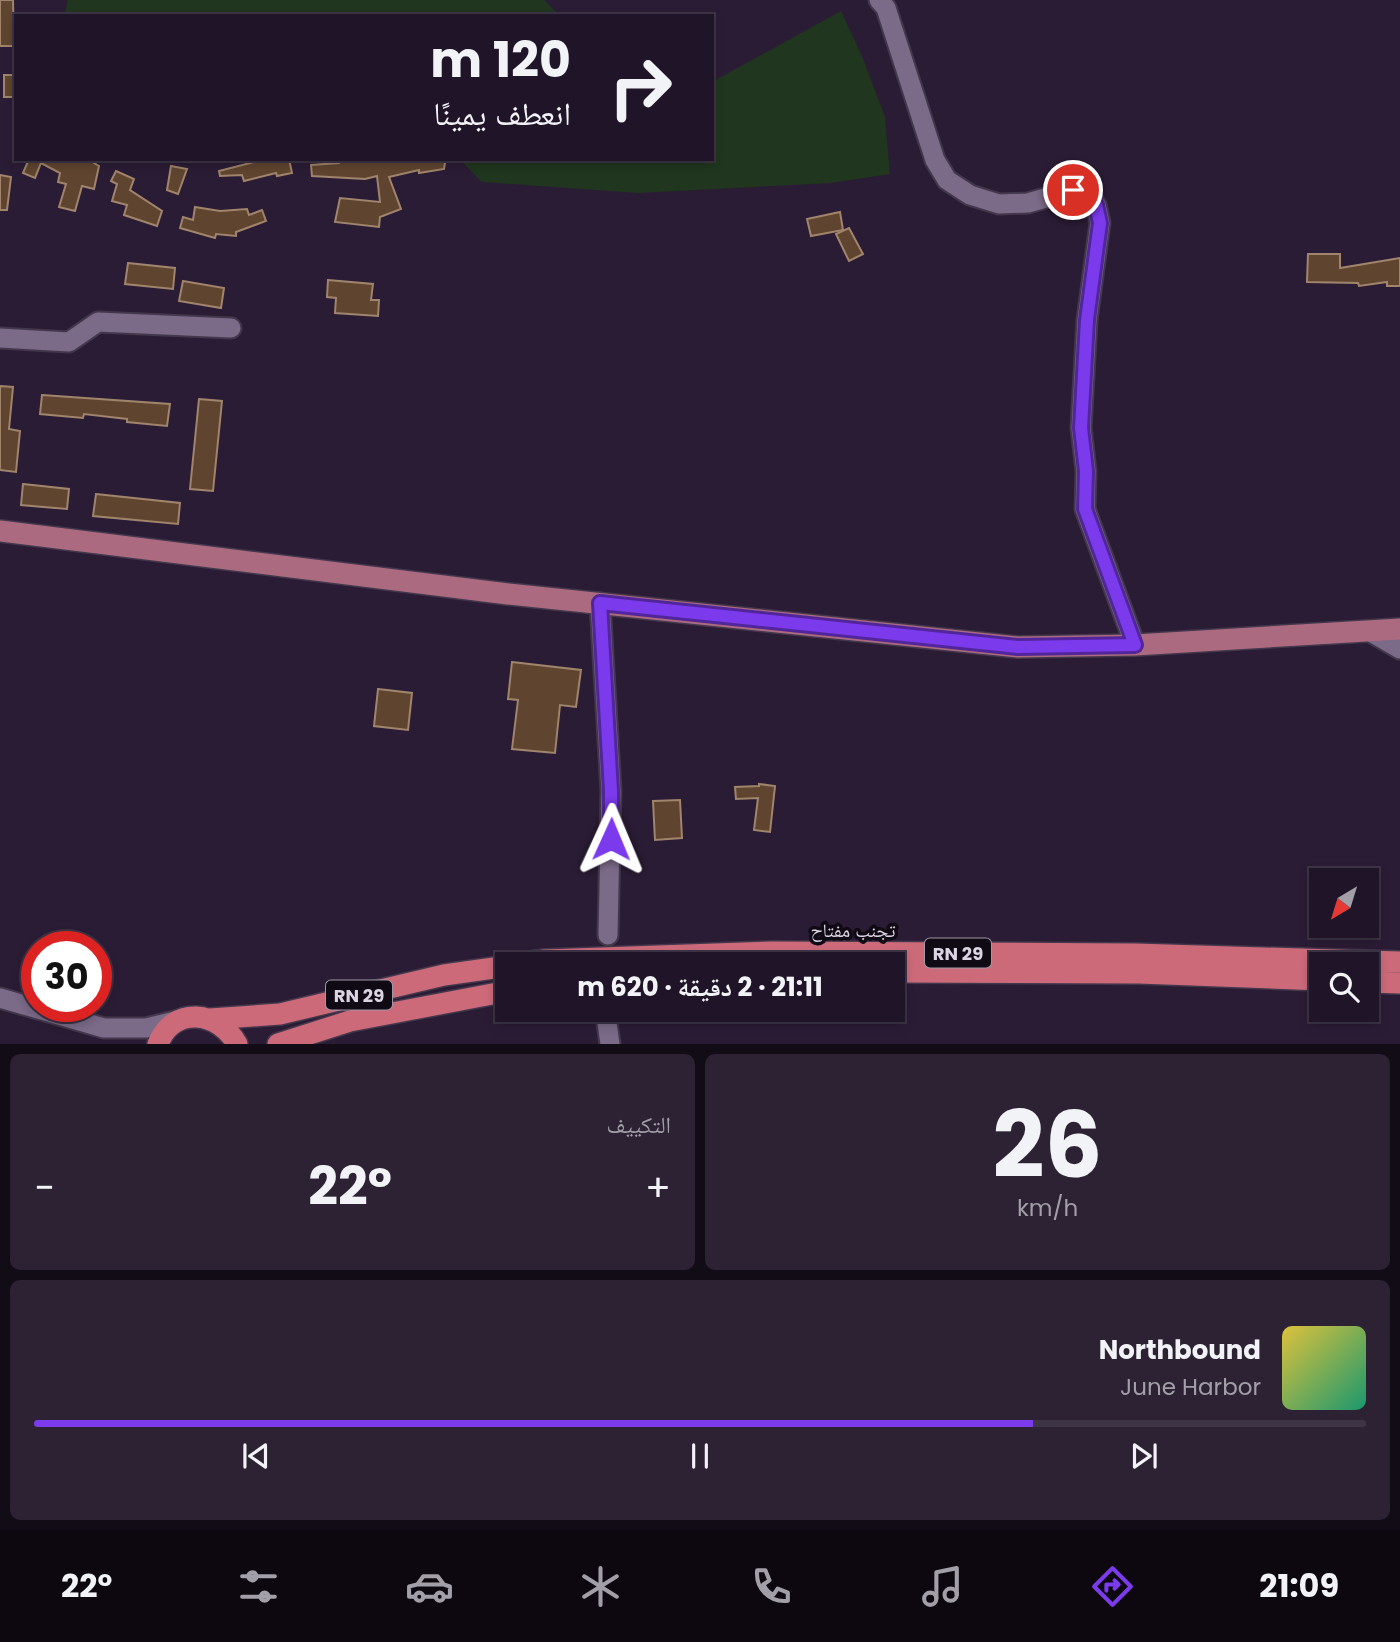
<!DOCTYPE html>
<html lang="ar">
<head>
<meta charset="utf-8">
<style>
  :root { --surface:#201528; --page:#2d2234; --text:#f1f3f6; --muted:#a29fa8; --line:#3d3445; --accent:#7c3aed }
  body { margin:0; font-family:Poppins,"Noto Naskh Arabic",sans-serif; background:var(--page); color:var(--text); direction:rtl; height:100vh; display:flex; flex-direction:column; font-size:26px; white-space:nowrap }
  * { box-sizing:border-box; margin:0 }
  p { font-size:23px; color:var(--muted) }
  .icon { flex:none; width:38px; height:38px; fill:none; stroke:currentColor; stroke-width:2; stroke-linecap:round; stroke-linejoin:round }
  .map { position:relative; height:1044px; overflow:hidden; direction:ltr }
  .sheet { display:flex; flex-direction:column; gap:10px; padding:10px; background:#120c16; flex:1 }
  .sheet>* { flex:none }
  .guide { position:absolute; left:14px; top:14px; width:700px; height:147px; border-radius:0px; box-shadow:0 4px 10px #0003,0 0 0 2px var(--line); direction:rtl; background:#201528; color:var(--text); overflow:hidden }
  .needle { width:46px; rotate:218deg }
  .controls { position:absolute; left:1309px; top:868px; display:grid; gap:14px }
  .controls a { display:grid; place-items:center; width:70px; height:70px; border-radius:0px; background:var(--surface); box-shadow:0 4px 10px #0003,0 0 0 2px var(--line); font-size:35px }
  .speed { position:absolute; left:21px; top:931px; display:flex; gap:14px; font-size:35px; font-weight:700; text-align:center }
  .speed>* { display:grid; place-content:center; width:91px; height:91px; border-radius:50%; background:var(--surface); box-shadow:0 4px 10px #0003,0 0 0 2px var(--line); line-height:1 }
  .speed .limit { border:10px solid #d22; background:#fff; color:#111 }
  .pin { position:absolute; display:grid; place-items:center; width:60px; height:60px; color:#fff; margin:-30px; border:4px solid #fff; border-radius:50%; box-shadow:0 2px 7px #0007 }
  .me { position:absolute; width:77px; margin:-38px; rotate:1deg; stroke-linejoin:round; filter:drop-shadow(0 0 5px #0008) }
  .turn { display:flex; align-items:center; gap:24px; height:147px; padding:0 28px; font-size:32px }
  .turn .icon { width:91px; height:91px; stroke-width:2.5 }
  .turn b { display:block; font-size:49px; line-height:60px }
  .big { font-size:52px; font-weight:700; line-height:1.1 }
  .sheet .card { flex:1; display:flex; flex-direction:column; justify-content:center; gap:10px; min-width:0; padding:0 24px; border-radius:10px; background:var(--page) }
  .sheet .dial { align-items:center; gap:0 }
  .dial b { font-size:91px; line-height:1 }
  .song { display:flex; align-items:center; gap:21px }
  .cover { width:84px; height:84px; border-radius:10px; background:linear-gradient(135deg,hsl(50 70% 55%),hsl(160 70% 35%)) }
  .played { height:7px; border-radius:4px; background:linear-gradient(90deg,var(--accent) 75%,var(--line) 75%) }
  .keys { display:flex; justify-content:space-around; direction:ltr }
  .heat { display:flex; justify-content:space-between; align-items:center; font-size:38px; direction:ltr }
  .sheet .tiles { flex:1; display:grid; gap:10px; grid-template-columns:1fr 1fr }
  .card:last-child { grid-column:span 2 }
  .trip { position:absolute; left:495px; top:952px; width:410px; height:70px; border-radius:0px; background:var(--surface); box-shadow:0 4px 10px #0003,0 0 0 2px var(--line); font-weight:700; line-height:70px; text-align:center; direction:rtl }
  .tabs { display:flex; height:112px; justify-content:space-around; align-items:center; background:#0d0810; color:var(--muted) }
  .tabs .icon { width:49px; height:49px }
  .tabs .active { color:var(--accent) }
  .tabs b { font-size:32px; color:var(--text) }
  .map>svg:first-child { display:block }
  .green { fill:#20361e }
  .building { fill:#5f452f; stroke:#a0846b; stroke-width:2 }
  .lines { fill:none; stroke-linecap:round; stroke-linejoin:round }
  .minor-casing { stroke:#43374c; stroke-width:23 }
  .major-casing { stroke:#43374c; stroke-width:24 }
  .highway-casing { stroke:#43374c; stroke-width:24 }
  .minor { stroke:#7b6a88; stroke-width:19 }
  .major { stroke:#ac6a80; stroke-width:21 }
  .highway { stroke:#cc6a7a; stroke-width:21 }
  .route-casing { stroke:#51269a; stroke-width:18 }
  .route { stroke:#7c3aed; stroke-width:12 }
  .labels { text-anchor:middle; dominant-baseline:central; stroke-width:7; stroke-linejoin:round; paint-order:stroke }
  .shield { fill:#100a15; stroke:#9f97a5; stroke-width:2 }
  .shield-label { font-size:18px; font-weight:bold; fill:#dcd3e3 }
  .street-label { font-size:19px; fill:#dcd3e3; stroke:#100a15 }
</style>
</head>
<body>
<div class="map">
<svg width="1400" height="1044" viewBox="0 0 1400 1044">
  <rect width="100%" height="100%" fill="#2b1c35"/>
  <!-- green -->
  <g class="green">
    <polygon points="68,0 544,0 560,16 64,16"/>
    <polygon points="841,11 862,56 885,117 890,174 831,183 638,193 482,182 459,159 712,159 712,82"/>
  </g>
  <!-- building -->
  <g class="building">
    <polygon points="0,0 13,0 14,46 0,46"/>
    <rect x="4" y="75" width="12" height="22"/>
    <polygon points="29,159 95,159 94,163 99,166 94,189 82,186 75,211 59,207 66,184 58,182 60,173 41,163 35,178 23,173"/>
    <polygon points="266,159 289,159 292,173 277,176 276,173 244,181 242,175 220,176 219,171"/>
    <polygon points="367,159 444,159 445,163 444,169 419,173 419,170 389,177 401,209 380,217 379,227 335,222 340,198 380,202 377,176 365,179 312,176 311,165 339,163 339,160 361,161"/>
    <polygon points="171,166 187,169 178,194 167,190"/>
    <polygon points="116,171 134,179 130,190 162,211 157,226 124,215 127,205 112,201 117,184 111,181"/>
    <polygon points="0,175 11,177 7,210 0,210"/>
    <polygon points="195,207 220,211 247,209 249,215 262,210 266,221 236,232 236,236 216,234 215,238 180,228 183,217 193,220"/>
    <polygon points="840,212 843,230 811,236 807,219"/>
    <polygon points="849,228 863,254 849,261 836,234"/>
    <polygon points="1308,254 1340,254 1340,268 1400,258 1400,286 1387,286 1387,282 1359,286 1358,283 1307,282"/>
    <polygon points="128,263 175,268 173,289 125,284"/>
    <polygon points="328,280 373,284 371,300 379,300 378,316 335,313 336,298 327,297"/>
    <polygon points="183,281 224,288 221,308 179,301"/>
    <polygon points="0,386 13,387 9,429 20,431 16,472 0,470"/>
    <polygon points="42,395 170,404 167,426 127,422 127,419 84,414 83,418 40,414"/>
    <polygon points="199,399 222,401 213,491 190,489"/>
    <polygon points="23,484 69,489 67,509 21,505"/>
    <polygon points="96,494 180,503 178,524 93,516"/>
    <polygon points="512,662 581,670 576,707 560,705 555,753 512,749 518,700 508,699"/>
    <polygon points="378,689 412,693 408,730 374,726"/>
    <polygon points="759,784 775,786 770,832 754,830 758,798 736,799 735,787 759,786"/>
    <polygon points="680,800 682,838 655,840 653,801"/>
  </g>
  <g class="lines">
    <!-- minor casing -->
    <g class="minor-casing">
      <g id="minor">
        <polyline points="879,0 886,8 935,160 947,180 970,195 999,204 1028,203 1073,190 1088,194 1096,205 1100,223 1087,320 1081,428 1086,471 1085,509 1135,645"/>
        <polyline points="0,338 69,342 98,322 231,328"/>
        <polyline points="600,603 611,791 608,935"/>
        <polyline points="1369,631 1400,649"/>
        <polyline points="0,998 104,1028 146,1028 179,1020"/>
        <polyline points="607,1023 610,1044"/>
      </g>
    </g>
    <!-- major casing -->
    <g class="major-casing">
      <polyline id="major" points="0,531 508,594 1018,647 1135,645 1400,629"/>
    </g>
    <!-- highway casing -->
    <g class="highway-casing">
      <g id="highway">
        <polyline points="516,964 545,960 771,952 1135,954 1400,962"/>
        <polyline points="892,972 1139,973 1321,980"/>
        <polyline points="1367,982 1400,983"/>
        <polyline points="210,1019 280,1014 444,975 508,966"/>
        <path d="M158,1044C173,1005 219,1011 237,1044"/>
        <polyline points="278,1044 350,1021 508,991"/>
      </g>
    </g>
    <!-- minor -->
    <use href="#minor" class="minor"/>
    <!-- major -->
    <use href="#major" class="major"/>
    <!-- highway -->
    <use href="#highway" class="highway"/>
  </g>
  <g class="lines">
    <!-- route casing -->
    <g class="route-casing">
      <polyline id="route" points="611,839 611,791 600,603 1018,647 1135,645 1085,509 1086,471 1081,428 1087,320 1100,223 1096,205 1088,194 1073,190"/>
    </g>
    <!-- route -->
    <use href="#route" class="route"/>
  </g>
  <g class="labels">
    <!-- shield labels -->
    <g class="shield">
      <rect x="925" y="938.5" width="66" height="29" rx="5"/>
      <rect x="326" y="980.5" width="66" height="29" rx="5"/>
    </g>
    <g class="shield-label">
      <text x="958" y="953">RN 29</text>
      <text x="359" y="995">RN 29</text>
    </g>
    <!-- street labels -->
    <g class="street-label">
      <text x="853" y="930">تجنب مفتاح</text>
    </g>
  </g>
</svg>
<div class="controls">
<a><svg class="needle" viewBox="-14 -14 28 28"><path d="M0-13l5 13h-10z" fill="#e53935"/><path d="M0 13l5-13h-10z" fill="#a29fa8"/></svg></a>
<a><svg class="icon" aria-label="search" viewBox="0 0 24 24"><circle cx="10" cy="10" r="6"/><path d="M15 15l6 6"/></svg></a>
</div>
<div class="speed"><div class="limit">30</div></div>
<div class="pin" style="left:1073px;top:190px;background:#d93025"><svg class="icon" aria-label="arrive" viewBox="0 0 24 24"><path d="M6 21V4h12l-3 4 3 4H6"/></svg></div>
<svg class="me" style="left:611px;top:839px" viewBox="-20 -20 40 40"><path d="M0-17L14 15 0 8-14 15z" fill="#7c3aed" stroke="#fff" stroke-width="4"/></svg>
<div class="trip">21:11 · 2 دقيقة · 620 m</div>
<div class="guide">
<div class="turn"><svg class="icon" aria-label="right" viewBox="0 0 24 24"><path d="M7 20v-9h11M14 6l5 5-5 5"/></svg><div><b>120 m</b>انعطف يمينًا</div></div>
</div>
</div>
<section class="sheet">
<div class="tiles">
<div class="card dial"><b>26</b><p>km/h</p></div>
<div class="card"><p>التكييف</p>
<div class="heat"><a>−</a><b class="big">22°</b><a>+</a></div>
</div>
<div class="card">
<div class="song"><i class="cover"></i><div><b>Northbound</b><p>June Harbor</p></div></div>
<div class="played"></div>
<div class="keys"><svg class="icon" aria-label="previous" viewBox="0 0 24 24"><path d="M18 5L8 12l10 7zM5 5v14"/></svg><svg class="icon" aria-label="pause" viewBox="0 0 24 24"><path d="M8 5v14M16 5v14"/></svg><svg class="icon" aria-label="next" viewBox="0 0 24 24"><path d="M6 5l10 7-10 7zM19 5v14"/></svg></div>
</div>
</div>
</section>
<nav class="tabs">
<b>21:09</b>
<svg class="icon active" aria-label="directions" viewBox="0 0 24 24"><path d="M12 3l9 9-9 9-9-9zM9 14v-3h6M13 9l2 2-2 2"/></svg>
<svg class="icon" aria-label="music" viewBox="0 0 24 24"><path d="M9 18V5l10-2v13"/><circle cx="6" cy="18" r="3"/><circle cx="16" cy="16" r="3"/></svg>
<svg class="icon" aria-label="phone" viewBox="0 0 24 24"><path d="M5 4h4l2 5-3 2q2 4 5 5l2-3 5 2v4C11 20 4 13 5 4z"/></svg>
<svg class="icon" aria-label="climate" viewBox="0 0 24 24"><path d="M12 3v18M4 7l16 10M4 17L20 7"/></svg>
<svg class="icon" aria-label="car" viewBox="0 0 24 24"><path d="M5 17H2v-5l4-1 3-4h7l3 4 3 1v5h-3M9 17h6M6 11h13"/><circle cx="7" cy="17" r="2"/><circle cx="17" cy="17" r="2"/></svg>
<svg class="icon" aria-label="filters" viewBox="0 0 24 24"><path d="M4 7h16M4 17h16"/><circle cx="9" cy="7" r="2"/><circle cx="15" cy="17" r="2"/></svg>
<b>22°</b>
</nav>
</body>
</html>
